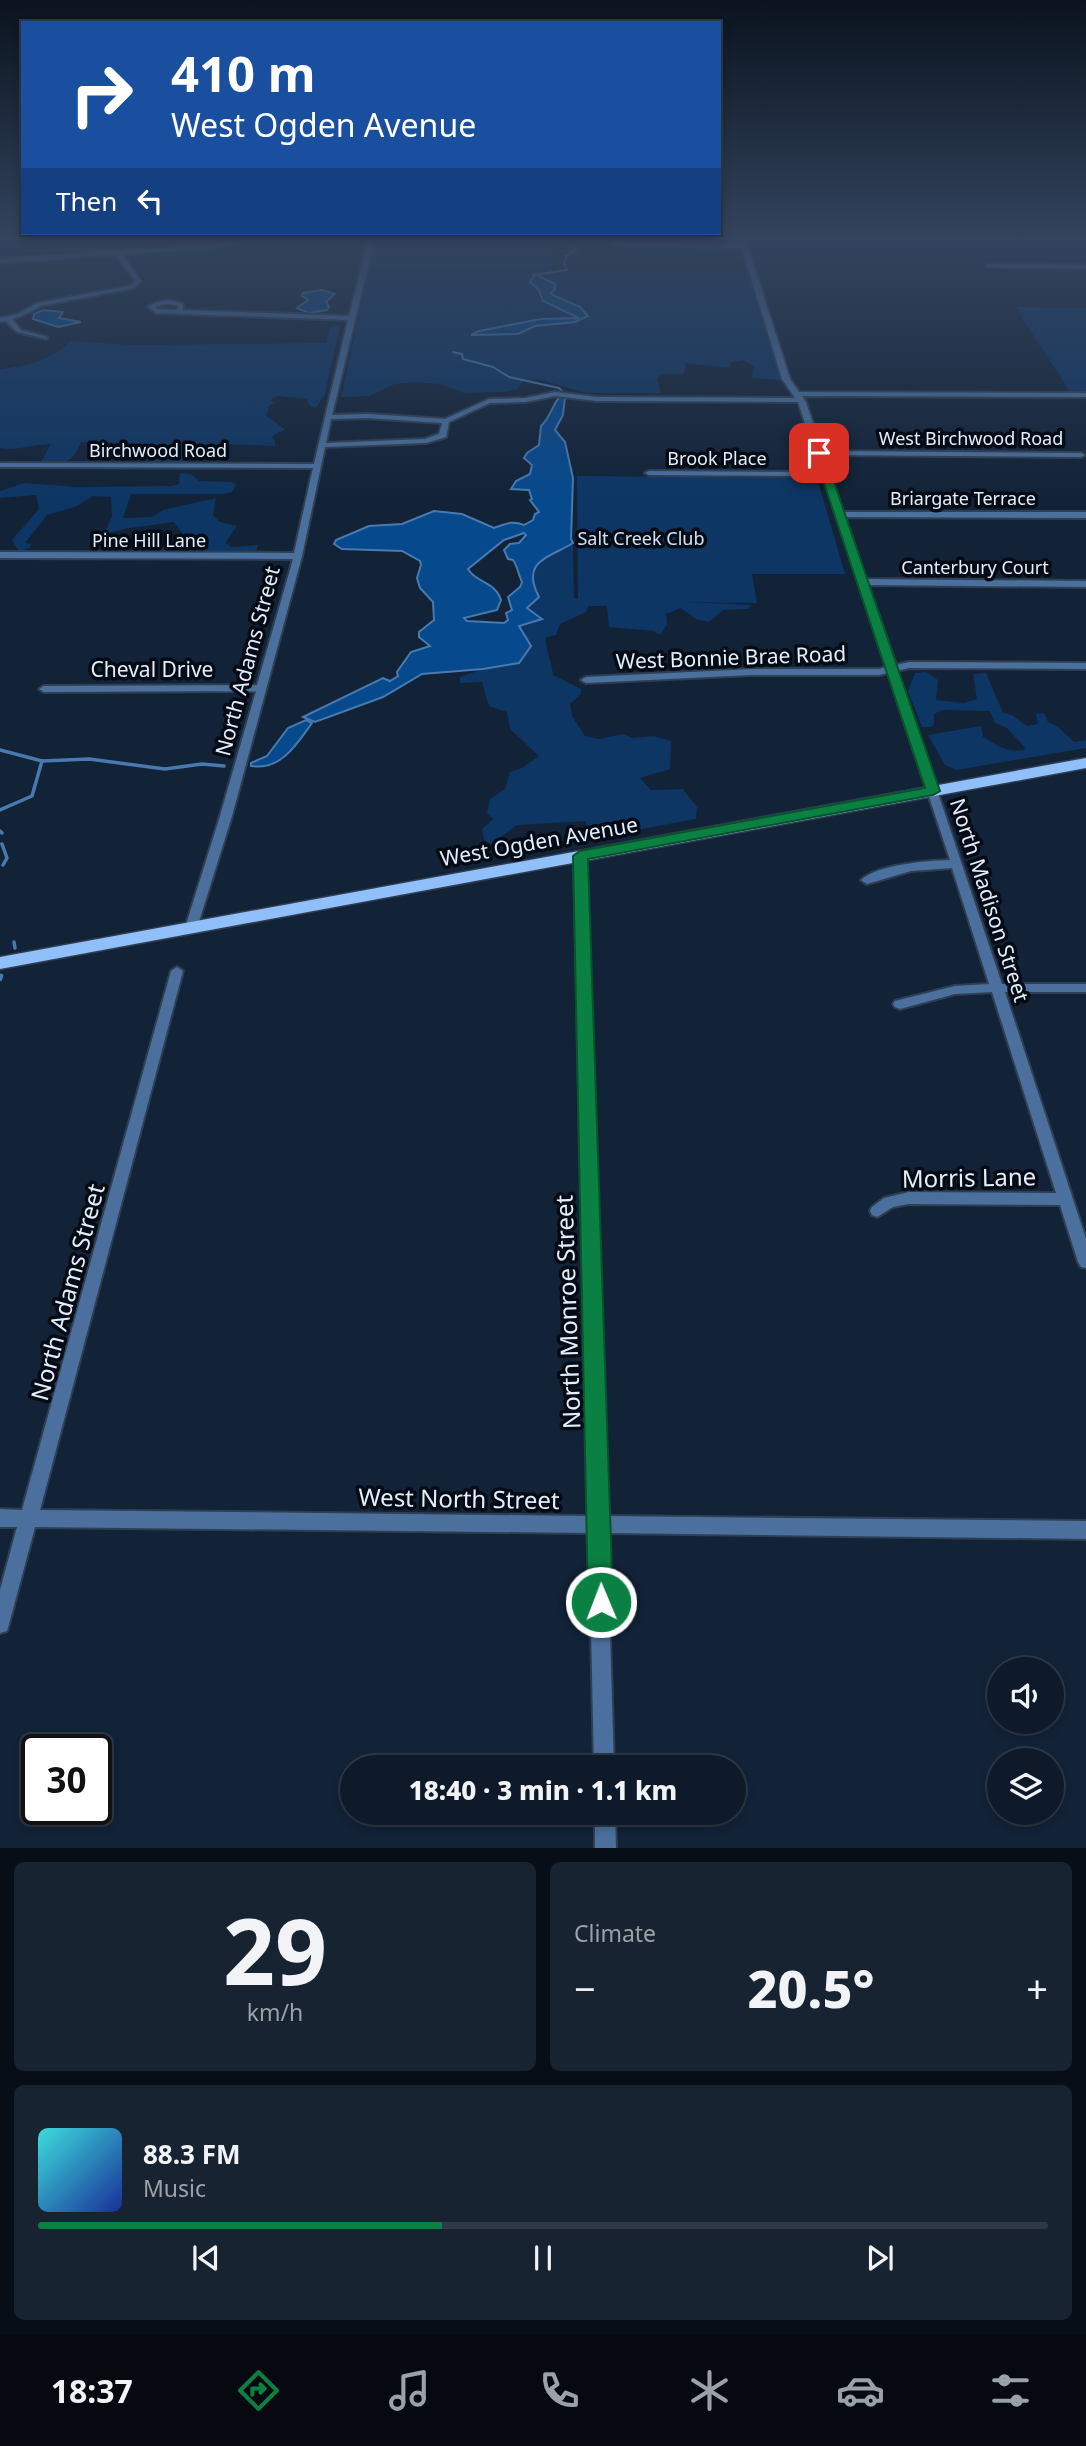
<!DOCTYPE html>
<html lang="en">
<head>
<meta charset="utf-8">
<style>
  :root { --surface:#0e1a29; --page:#172331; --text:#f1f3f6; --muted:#9ba1a8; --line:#2e3846; --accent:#0b8043 }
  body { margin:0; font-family:"Noto Sans",sans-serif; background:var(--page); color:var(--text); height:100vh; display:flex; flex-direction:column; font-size:26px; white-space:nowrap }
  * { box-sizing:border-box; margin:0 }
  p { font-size:23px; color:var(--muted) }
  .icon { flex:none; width:38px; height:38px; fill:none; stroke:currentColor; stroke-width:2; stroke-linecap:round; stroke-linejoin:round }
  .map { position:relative; height:1848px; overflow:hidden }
  .sheet { display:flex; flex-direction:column; gap:14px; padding:14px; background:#080e17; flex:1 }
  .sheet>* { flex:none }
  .banner { position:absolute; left:21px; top:21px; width:700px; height:214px; border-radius:0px; box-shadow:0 4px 10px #0003,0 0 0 2px var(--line); background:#1a4fa0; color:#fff; overflow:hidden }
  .controls { position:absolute; left:987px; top:1657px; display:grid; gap:14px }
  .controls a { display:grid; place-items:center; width:77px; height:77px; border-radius:50%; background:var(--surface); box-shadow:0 4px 10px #0003,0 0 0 2px var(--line); font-size:35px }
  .speed { position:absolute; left:21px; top:1734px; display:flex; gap:14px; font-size:35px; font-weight:700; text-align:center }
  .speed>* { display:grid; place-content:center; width:91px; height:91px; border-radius:50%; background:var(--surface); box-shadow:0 4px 10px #0003,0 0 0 2px var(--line); line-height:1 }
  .speed .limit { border:4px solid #111; border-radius:10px; background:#fff; color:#111 }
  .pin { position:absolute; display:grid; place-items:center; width:60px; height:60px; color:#fff; margin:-30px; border-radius:14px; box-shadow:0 4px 10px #0006 }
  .me { position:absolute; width:77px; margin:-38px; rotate:359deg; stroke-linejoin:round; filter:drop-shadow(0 0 5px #0008) }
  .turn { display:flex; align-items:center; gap:24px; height:147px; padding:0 35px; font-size:32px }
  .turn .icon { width:91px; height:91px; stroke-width:2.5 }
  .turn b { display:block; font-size:49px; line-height:60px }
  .then { display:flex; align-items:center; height:66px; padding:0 35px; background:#0003; gap:14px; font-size:26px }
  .big { font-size:52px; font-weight:800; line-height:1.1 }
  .sheet .card { flex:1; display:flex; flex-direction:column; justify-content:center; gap:10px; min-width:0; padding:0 24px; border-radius:10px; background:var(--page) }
  .sheet .dial { align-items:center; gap:0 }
  .dial b { font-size:91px; line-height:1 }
  .song { display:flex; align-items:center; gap:21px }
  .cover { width:84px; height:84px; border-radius:10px; background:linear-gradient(135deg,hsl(180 70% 55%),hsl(230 70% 35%)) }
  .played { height:7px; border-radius:4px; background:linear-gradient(90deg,var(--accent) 40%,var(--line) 40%) }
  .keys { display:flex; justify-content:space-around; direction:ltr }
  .heat { display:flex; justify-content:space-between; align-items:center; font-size:38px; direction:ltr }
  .sheet .tiles { flex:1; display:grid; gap:14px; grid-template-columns:1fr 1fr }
  .card:last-child { grid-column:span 2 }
  .trip { position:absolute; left:340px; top:1755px; width:406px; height:70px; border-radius:35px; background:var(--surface); box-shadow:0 4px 10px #0003,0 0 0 2px var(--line); font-weight:800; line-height:70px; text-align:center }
  .tabs { display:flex; height:112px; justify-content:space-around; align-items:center; background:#060a10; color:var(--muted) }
  .tabs .icon { width:49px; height:49px }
  .tabs .selected { color:var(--accent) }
  .tabs b { font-size:32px; color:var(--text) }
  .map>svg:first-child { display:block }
  .green { fill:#0e3664 }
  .water { fill:#06498d; stroke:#487aaf; stroke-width:2; fill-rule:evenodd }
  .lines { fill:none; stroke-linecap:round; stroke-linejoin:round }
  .stream-far2 { stroke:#487aaf; stroke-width:2 }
  .stream-far1 { stroke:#487aaf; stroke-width:3.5 }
  .stream { stroke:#487aaf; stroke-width:4.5 }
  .street-casing { stroke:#2f3f53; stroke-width:4 }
  .primary-casing { stroke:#2f3f53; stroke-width:3 }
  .street { fill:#4b709e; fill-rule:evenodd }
  .primary { fill:#91bff9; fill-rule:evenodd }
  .route { fill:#0b8043; stroke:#07532c; stroke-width:2 }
  .labels { text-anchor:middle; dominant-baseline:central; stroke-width:7; stroke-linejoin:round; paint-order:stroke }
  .far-street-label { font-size:18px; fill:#e3eefd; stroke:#050b14 }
  .far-park-label { font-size:18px; fill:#d2e1f5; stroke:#050b14 }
  .street-label { font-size:21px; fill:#e3eefd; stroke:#050b14 }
  .near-street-label { font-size:24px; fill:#e3eefd; stroke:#050b14 }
</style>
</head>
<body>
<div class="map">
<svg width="1086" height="1848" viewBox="0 0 1086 1848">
  <rect width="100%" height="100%" fill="#122237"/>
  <!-- green -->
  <g class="green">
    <polygon points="375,238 552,238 552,273 749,273 775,355 773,355 781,380 752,378 754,367 744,360 731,362 729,368 685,363 685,371 682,374 660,374 657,379 661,393 587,393 538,379 523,382 517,389 505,392 465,393 439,384 416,382 395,384 369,396 341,397"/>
    <polygon points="1015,307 1086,308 1086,393 1071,393"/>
    <path d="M335,325L340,326L325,393L316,408L310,406L307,399L277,396L270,400L274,403L269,406L266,416L285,429L271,437L275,441V446L220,444C211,457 208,456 193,452L187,462H153L143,458L146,451H135L129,443L81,442C71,466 66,462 41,462L51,444C33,444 18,451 0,448V369C28,366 49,361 71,341L131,345L326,343L330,326Z"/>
    <polygon points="180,473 191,474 199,481 232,482 236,485 232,492 223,494 131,494 123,518 152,517 163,510 216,498 213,515 220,522 237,526 225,543 232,547 258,545 256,552 143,552 151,543 168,548 183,544 182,533 174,522 123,529 103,535 97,532 107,528 112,516 111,497 93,496 77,506 47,515 25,543 31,544 29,548 19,551 12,540 39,509 36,495 0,498 0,491 24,483 77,487 172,486 179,484"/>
    <path d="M577,476L817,478L845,574H752L757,603L685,602L751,605L747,609L723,610L709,622L696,619L681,608L666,614L667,625L660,635L654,631L609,627L607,606H588L586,612L560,624L556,635L546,637C545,650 552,661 553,675L581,689V694L570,704L572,716L585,736L598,739L623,734L633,738L654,736L671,741L670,769L640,778L651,790L683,789L697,807L696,819L586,839V821L517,825L491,844L484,840L482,829L493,819L487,813L490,799L505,789L510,772L522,768L539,756L510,729L507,712L489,706L482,682L460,683V677L483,669L519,663L528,640L519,626L534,623L540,616L527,608L539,597C520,561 549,558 573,543L574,598L578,599Z"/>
    <path d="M926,672L938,680L936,700L964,703L977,699L973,674L986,673L1003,713L1012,715L1027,726L1038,724L1036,714L1044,713L1048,722L1057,726L1074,742L1086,740V748L956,770L945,765L928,735L981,726L983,737C998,746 1009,754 1026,749L1007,728L995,723L990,711L942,710L934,714V724L931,727H922L908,691L915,673Z"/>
  </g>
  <!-- water -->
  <g class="water">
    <polygon points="535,274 555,284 555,289 551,293 553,295 580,307 588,316 575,322 535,326 518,334 471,335 479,331 541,319 579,318 543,301 539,290 530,282"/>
    <polygon points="322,290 335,294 326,302 329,307 327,310 309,313 297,308 308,300 302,296 303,293"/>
    <polygon points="43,310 63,312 59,318 81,322 58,327 33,319 34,314"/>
    <path d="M560,396L565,397L563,415L555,430L565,442L573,478L571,539L573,543C549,558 520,561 539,597L527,608L542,619L519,626L531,646L519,663L483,669L422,674L383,697L315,722L303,717L383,678L390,681L398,676L397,672L411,652L430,646L419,637V632L434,620L433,602L420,588L417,578L421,565L420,561L402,551L342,549L334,544L336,540L369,526L402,524L434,511L462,514L494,528C505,524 512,520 524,525L533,520L535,514L539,512L530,500L532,499L529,490L511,489L516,481L530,474L532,465L524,458L527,453L539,445L541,426C552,415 551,407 560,396ZM524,533L526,535L519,543L510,544L504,550L508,559L513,560C518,567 518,574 522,582L520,587L508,597L512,610L506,613L508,620L504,623L467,621L464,618L497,610L501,600C496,582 476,583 468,569L504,540Z"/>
    <path d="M306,720L312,723C297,744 281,771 251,766V763L267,756L288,728Z"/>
  </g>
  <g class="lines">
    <!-- stream-far2 -->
    <g class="stream-far2">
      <polyline points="539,274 567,270 564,264 566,256 577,250 560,238"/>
      <polyline points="453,352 462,354 463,359 493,367 509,377 559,388 563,392 562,397"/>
    </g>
    <!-- stream-far1 -->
    <g class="stream-far1">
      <polyline points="0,750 42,761 89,759 165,769 202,764 224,766"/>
      <polyline points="0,810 32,796 42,761"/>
      <polyline points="0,831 2,833"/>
      <polyline points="2,844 7,858 3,865"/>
      <polyline points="14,942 15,948"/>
    </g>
    <!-- stream -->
    <polyline class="stream" points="0,979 1,976"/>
    <!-- street casing -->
    <g class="street-casing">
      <g id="street">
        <polygon points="242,238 254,238 216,248 122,254 141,281 134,288 41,306 22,316 12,319 21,330 47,337 47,339 17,332 6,321 0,322 0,318 18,314 37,303 130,286 135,281 116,255 0,263 0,259 216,244"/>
        <path d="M369,238H375L332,415L368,414L445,419L489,399L525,398L555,392L597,397L795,398L782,379L742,248L624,247L613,244L611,238H617L618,242L624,243L741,244L739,238H745L790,379L799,392L1086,393V397L802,396L806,402L822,451L1081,453L1085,455L1081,457L824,455L843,512H1086V518L845,517L866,579L1086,581V587L868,585L896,665L909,662L1086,663V669L909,668L897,671L1002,984H1086V992H1005L1086,1239V1268L1081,1267L1078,1262L1060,1205L909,1204L893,1207L877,1217L872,1215L870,1211L872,1207L884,1198L909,1192L1056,1193L992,992L955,994L900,1009L895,1007L893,1004L895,1001L955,986L989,984L952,868L911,871L867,884L861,880C879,864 926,861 950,860L888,673L879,675H752L586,683L581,680L586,677L752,669H879L886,667L823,476L649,475L645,473L649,471L821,472L798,402L597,401L555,396L525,402L490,403L449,422L446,437L426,443L325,447L302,556L232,816L197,928L195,931H187L185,928L220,816L256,691L44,692L39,689L44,686L257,685L293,559L0,558V552L294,553L313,468L0,467V463L314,464L348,320L156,313L148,307C159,299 171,299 183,304V310L349,316ZM166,304L178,306L177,310L158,309L155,307ZM368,418L442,423L439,434L425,439L326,443L331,419Z"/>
        <polygon points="988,264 1086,265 1086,269 986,267"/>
        <polygon points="580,852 586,856 606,1516 1086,1521 1086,1539 607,1533 614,1768 594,1768 589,1533 35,1527 9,1624 7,1631 0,1633 0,1590 17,1527 0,1527 0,1509 22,1510 171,971 177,967 183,971 40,1510 588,1516 574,856"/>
        <polygon points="595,1813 615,1813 616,1848 595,1848"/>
      </g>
    </g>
    <!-- primary casing -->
    <g class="primary-casing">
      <polygon id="primary" points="1086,758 1086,768 0,969 0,957"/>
    </g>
    <!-- street -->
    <use href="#street" class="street"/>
    <!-- primary -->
    <use href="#primary" class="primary"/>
  </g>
  <!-- sky -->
  <linearGradient id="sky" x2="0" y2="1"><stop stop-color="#0a131e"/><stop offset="0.48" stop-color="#33445e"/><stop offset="1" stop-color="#33445e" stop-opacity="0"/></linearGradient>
  <rect width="1086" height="497" fill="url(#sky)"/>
  <!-- route -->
  <polygon class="route" points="819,450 824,453 940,791 933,795 588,859 613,1602 609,1611 601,1614 592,1611 588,1602 573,856 580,851 925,788 814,453"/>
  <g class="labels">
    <!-- far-street labels -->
    <g class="far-street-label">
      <text x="971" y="438">West Birchwood Road</text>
      <text x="158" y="450">Birchwood Road</text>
      <text x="717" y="458">Brook Place</text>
      <text x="963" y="498">Briargate Terrace</text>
      <text x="149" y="540">Pine Hill Lane</text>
      <text x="975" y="567">Canterbury Court</text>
    </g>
    <!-- far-park labels -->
    <g class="far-park-label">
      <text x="641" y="538">Salt Creek Club</text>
    </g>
    <!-- street labels -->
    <g class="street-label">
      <text transform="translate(731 657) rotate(-2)">West Bonnie Brae Road</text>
      <text transform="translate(247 661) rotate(-75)">North Adams Street</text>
      <text x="152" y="669">Cheval Drive</text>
      <text transform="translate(539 841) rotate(-10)">West Ogden Avenue</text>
      <text transform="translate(990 900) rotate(72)">North Madison Street</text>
    </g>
    <!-- near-street labels -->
    <g class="near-street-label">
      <text transform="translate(969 1177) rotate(-1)">Morris Lane</text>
      <text transform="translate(67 1292) rotate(-75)">North Adams Street</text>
      <text transform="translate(567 1312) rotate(-92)">North Monroe Street</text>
      <text transform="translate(459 1498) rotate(1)">West North Street</text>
    </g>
  </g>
</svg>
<div class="controls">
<a><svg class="icon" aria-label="sound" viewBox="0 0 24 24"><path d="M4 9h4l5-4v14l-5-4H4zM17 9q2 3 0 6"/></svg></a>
<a><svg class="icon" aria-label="layers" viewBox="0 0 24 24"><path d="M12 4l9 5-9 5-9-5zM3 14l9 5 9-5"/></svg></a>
</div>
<div class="speed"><div class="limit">30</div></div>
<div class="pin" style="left:819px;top:453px;background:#d93025"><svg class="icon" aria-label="arrive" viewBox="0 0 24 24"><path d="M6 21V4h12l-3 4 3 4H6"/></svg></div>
<svg class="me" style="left:601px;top:1602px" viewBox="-20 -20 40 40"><circle r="17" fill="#0b8043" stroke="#fff" stroke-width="3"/><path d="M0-11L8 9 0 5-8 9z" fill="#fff"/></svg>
<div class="trip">18:40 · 3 min · 1.1 km</div>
<div class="banner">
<div class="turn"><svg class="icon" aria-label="right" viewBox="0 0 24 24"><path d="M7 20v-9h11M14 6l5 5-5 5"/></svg><div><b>410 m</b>West Ogden Avenue</div></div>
<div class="then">Then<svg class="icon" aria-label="left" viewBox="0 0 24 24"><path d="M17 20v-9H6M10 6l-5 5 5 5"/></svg></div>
</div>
</div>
<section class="sheet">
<div class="tiles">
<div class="card dial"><b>29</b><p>km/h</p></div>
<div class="card"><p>Climate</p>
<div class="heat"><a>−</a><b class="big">20.5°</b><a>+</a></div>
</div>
<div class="card">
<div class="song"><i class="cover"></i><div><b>88.3 FM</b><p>Music</p></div></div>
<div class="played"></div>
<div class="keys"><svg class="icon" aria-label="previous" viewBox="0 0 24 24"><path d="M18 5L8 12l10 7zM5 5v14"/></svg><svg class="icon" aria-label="pause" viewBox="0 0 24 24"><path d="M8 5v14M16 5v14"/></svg><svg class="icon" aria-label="next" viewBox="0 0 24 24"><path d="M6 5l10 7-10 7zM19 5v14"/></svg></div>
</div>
</div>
</section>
<nav class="tabs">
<b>18:37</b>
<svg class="icon selected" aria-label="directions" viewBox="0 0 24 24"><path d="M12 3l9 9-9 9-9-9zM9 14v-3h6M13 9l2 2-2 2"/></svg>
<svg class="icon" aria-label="music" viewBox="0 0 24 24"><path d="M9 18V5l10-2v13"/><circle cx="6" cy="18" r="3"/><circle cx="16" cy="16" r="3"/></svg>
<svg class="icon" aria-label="phone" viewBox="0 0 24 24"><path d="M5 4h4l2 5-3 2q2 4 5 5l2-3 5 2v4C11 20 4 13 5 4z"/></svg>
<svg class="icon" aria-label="climate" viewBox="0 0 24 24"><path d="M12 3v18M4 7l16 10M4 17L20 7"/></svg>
<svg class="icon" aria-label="car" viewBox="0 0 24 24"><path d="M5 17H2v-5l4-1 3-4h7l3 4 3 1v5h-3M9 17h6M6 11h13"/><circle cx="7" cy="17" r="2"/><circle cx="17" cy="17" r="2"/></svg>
<svg class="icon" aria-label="filters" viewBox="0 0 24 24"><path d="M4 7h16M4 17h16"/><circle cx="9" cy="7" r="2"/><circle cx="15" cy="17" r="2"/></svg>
</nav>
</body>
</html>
